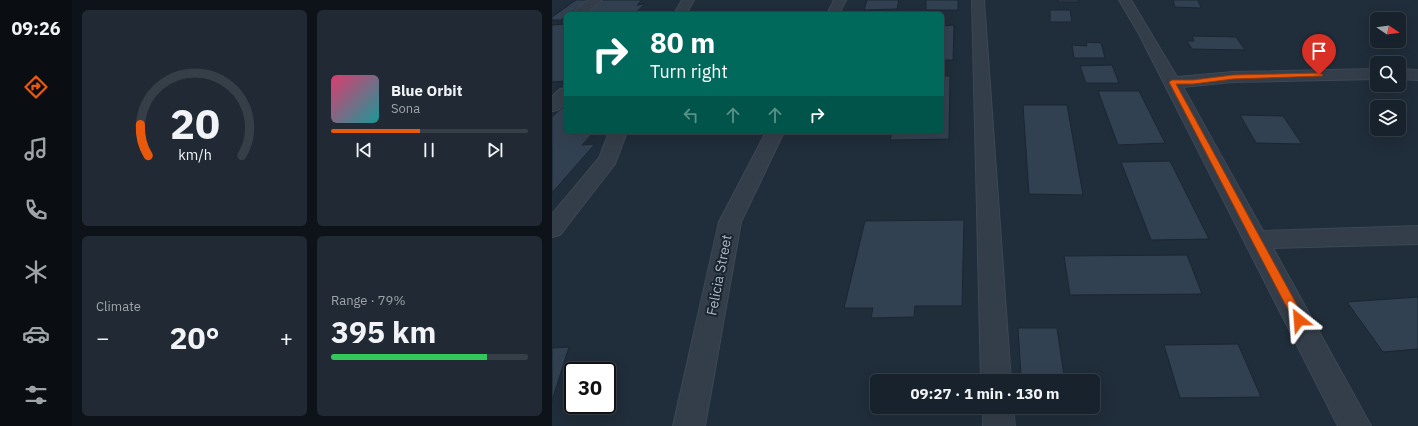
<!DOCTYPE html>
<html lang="en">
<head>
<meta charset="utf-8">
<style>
  :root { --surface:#18222c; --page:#212a34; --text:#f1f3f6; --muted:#9fa4a9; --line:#363f48; --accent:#ea580c }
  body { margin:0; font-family:"IBM Plex Sans",sans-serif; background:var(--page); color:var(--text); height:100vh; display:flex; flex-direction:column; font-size:15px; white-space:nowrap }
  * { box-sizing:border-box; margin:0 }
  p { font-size:13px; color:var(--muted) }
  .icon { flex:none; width:22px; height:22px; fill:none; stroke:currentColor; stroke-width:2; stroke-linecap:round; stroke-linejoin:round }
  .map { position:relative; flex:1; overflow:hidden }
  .details { display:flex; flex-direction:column; gap:10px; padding:10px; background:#0d1318; width:480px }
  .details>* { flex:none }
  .banner { position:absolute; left:12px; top:12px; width:380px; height:122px; border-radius:6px; box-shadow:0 4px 16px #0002,0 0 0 1px var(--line); background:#00695c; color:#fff; overflow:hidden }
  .needle { width:26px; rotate:103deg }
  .buttons { position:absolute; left:818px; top:12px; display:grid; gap:8px }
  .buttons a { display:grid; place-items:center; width:36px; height:36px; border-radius:6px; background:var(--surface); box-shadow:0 4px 16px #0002,0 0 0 1px var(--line); font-size:20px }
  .speed { position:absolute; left:12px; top:362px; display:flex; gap:8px; font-size:20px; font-weight:700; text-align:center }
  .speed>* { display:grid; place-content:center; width:52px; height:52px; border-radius:50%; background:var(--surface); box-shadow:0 4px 16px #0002,0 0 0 1px var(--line); line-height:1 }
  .speed .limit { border:2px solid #111; border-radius:6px; background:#fff; color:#111 }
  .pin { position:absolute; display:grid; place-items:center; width:34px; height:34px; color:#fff; margin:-41px -17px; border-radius:50% 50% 50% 0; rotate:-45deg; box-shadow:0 0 4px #0007 }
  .pin .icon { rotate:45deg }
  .me { position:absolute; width:44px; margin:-22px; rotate:332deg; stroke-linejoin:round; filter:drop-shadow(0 0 3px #0008) }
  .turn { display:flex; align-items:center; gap:14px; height:84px; padding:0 20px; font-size:18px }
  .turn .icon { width:52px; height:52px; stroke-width:2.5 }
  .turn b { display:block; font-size:28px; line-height:34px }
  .lanes { display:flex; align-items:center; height:38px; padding:0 20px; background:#0003; justify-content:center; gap:20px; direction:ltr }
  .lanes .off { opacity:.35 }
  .big { font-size:30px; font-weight:700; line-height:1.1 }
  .details .card { flex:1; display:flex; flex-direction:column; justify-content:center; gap:6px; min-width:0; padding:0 14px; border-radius:6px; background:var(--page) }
  .details .dial { align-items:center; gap:0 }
  .dial svg { height:104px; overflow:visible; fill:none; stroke:var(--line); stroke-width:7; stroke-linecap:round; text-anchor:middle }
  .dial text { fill:var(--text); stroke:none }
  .song { display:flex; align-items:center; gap:12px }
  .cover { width:48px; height:48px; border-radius:6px; background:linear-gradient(135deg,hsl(340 70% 55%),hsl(180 70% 35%)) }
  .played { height:4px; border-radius:2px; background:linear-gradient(90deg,var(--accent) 45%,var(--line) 45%) }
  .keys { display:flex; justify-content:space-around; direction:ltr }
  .heat { display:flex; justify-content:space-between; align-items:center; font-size:22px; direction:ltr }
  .charge { height:6px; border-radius:3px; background:linear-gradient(90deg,#34c759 79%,var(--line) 0) }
  .details .tiles { flex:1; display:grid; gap:10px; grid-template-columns:repeat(2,1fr) }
  .trip { position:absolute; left:318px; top:374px; width:230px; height:40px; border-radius:6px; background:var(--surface); box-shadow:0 4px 16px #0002,0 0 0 1px var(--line); font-weight:700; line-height:40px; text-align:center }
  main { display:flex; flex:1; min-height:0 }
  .tab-bar { display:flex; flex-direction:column; width:72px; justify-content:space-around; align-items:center; background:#0a0e12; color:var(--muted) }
  .tab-bar .icon { width:28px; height:28px }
  .tab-bar .on { color:var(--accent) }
  .tab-bar b { font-size:18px; color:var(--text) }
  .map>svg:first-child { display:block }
  .building { fill:#324151; stroke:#1b2631 }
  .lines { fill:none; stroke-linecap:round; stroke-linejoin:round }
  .minor-casing { stroke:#3d4854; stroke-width:2 }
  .minor { fill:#343e4a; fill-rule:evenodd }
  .route { fill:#ea580c; stroke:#983908 }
  .labels { text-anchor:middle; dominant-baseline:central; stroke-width:4; stroke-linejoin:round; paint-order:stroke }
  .street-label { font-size:14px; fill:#afb9c7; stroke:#19242f }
</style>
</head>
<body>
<main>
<nav class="tab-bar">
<b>09:26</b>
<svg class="icon on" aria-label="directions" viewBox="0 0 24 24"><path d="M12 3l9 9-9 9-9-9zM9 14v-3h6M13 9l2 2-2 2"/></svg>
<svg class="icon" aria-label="music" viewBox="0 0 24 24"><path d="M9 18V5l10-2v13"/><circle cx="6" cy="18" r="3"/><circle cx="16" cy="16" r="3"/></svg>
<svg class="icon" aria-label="phone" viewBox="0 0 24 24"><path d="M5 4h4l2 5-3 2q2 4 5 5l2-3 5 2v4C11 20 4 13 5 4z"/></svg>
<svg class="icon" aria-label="climate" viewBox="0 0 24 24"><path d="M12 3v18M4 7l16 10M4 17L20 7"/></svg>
<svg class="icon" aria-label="car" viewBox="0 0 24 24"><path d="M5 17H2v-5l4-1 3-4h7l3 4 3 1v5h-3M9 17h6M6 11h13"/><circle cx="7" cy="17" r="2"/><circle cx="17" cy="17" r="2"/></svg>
<svg class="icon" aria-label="filters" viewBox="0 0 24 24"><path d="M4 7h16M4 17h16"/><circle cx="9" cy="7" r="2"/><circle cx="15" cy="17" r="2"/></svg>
</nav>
<section class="details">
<div class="tiles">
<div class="card dial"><svg viewBox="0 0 100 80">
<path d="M14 69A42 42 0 1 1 86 69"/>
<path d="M14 69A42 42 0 0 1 8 45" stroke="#ea580c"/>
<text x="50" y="56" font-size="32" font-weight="700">20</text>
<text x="50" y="72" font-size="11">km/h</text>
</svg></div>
<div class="card">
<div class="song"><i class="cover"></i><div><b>Blue Orbit</b><p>Sona</p></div></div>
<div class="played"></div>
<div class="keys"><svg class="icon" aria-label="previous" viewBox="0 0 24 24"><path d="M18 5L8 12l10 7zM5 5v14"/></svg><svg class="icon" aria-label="pause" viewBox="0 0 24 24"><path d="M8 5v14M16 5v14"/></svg><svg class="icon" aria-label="next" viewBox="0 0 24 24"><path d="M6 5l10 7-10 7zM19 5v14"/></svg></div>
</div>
<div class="card"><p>Climate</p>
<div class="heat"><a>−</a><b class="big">20°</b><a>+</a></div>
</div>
<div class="card"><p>Range · 79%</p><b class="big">395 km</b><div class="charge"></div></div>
</div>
</section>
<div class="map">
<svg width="866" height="426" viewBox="0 0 866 426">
  <rect width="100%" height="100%" fill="#202d3a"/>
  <!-- building -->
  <g class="building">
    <polygon points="24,0 36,0 17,14 14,14 14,16 9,20 0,20 0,17"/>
    <polygon points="51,0 90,0 85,5 93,4 82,14 33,14"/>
    <polygon points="315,0 347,0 345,9 312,10"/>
    <rect x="374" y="0" width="32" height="10"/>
    <polygon points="506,0 526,0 527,2 506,2"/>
    <polygon points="621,0 646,0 649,8 623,7"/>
    <polygon points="498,10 518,10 520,22 498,22"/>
    <polygon points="14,24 14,81 0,82 0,25"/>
    <polygon points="402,25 401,60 390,60 390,26"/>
    <polygon points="640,36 684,37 693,50 640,49 635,41 642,41"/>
    <polygon points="534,42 549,43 553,58 522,58 520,45 535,46"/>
    <polygon points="560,65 567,83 534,83 528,66"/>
    <polygon points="390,76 398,76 397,139 338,140 340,132 390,132"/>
    <polygon points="546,91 587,91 613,143 566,145"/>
    <polygon points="13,105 14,105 14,132 42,132 30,145 43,144 0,193 0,117"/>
    <polygon points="471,105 515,105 531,195 477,194"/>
    <polygon points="688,115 731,116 750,144 704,143"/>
    <polygon points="618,161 657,239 599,240 569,162"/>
    <polygon points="412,220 410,306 363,306 362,317 319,318 321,308 292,308 313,221"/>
    <polygon points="635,255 650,294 518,295 512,256"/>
    <polygon points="866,297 866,349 831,352 795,302"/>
    <polygon points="466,328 505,328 512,376 469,376"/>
    <polygon points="686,344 709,397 628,398 612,345"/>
    <polygon points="17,347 0,401 0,348"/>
  </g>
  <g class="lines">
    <!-- minor casing -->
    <g class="minor-casing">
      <g id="minor">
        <polygon points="36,0 50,0 33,14 19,14"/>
        <polygon points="130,0 142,0 134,14 122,14"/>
        <polygon points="282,0 294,0 287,14 275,14"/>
        <polygon points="420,0 432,0 459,381 429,381"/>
        <polygon points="567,0 579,0 625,77 681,72 825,69 825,79 681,82 631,87 711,231 866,226 866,244 721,248 819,426 786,426 587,34"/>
        <polygon points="847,69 866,70 866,80 847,79"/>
        <polygon points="14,88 14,102 6,110 0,111 0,97 8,89"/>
        <polygon points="57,132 75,132 63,164 8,235 0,237 0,214 47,158"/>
        <polygon points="214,132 232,132 189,222 153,426 121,426 167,222"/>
        <polygon points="431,407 461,407 463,426 431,426"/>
      </g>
    </g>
    <!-- minor -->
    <use href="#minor" class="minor"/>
  </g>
  <!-- route -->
  <polygon class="route" points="767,73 771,75 770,76 681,79 641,84 624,84 751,316 752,320 751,323 747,325 743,323 617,82 620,80 641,80 681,75"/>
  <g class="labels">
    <!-- street labels -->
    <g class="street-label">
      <text transform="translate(167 275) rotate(-79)">Felicia Street</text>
    </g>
  </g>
</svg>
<div class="buttons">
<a><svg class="needle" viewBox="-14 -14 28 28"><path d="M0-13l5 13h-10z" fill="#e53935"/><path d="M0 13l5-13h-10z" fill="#9fa4a9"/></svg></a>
<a><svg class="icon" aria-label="search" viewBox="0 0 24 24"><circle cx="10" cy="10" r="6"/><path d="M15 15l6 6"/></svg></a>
<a><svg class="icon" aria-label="layers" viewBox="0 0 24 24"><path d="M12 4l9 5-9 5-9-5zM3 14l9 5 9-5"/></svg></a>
</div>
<div class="speed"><div class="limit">30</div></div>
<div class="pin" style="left:767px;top:75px;background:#d93025"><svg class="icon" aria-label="arrive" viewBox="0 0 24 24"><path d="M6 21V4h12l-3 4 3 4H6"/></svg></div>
<svg class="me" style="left:747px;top:320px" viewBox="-20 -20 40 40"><path d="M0-17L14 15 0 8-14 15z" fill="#ea580c" stroke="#fff" stroke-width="4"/></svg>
<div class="trip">09:27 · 1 min · 130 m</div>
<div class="banner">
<div class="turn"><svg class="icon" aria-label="right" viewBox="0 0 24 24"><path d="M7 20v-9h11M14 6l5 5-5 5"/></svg><div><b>80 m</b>Turn right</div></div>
<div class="lanes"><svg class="icon off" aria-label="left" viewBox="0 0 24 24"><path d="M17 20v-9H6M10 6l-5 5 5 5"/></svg><svg class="icon off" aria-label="ahead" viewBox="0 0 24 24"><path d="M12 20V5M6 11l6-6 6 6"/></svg><svg class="icon off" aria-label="ahead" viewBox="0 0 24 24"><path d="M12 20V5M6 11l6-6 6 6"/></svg><svg class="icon" aria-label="right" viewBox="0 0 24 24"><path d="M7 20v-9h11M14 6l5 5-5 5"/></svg></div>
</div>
</div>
</main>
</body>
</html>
